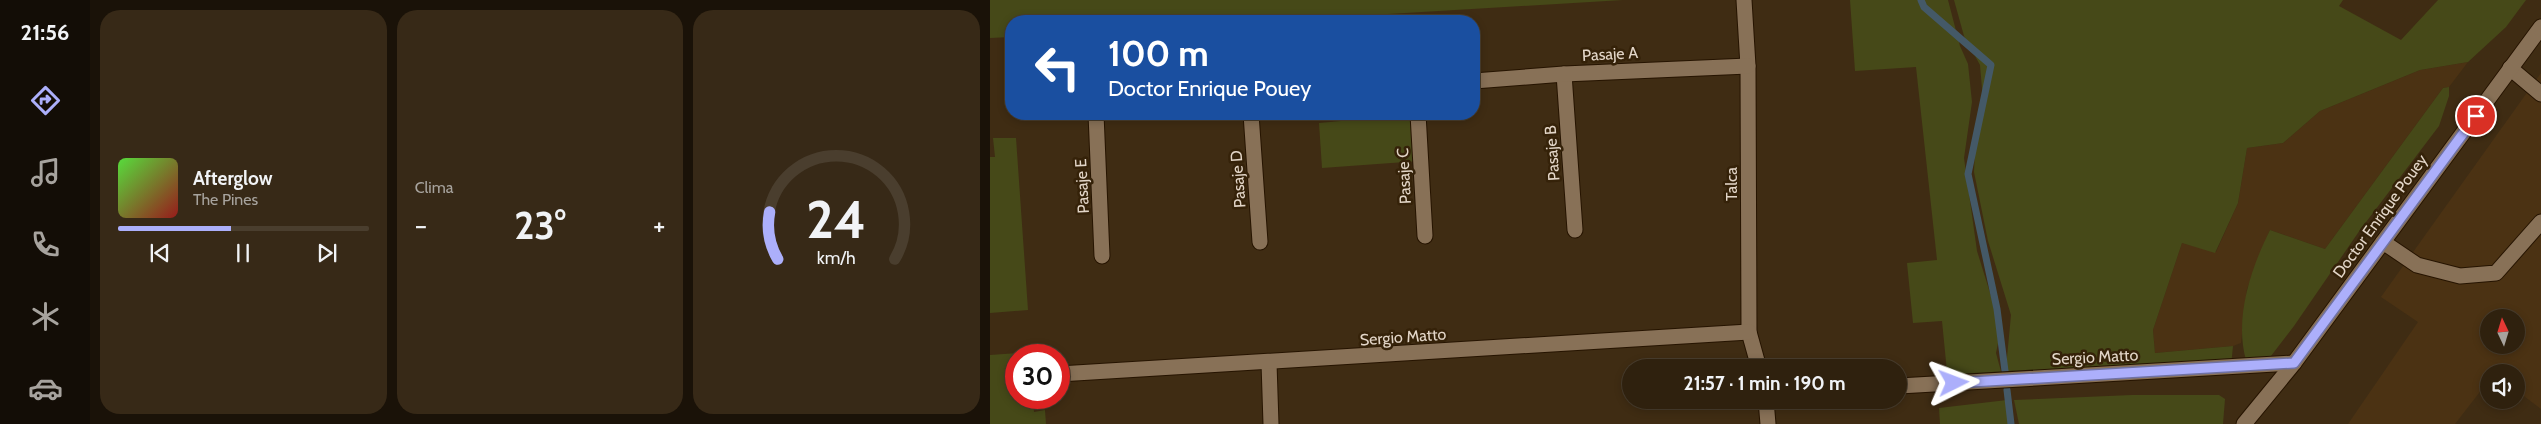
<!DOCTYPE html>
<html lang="es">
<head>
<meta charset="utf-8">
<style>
  :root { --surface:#2f210e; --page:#372917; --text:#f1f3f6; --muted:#a7a39e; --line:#4a3e2e; --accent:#acaffb }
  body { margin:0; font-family:Cabin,sans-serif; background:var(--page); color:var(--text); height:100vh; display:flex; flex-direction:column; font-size:19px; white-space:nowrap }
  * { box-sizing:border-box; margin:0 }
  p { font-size:16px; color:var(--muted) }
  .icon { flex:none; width:28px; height:28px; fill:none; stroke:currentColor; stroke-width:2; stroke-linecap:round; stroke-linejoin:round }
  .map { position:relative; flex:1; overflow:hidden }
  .sheet { display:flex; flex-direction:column; gap:10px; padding:10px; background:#1a1208; width:900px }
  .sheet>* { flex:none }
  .banner { position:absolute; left:15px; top:15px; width:475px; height:105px; border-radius:20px; box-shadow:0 2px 8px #0003,0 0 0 1px var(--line); background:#1a4fa0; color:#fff; overflow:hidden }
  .needle { width:32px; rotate:356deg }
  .buttons { position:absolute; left:1490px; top:309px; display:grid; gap:10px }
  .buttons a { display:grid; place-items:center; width:45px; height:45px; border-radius:50%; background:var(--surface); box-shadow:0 2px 8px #0003,0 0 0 1px var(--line); font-size:25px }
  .speed { position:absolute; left:15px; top:344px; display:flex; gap:10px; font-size:25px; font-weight:700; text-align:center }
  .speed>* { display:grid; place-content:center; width:65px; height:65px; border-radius:50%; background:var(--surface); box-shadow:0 2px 8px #0003,0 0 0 1px var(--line); line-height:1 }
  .speed .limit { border:8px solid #d22; background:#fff; color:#111 }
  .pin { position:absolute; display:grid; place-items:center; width:42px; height:42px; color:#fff; margin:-21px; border:2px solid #fff; border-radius:50%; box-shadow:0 1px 5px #0007 }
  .me { position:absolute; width:55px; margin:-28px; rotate:87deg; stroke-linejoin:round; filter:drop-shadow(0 0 4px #0008) }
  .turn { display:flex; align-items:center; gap:18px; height:105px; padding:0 20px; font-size:22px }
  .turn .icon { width:65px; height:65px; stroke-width:2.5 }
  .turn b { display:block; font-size:35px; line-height:42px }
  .big { font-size:38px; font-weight:700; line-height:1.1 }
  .sheet .card { flex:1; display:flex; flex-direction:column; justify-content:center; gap:8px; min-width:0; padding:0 18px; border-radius:20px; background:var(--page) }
  .sheet .dial { align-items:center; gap:0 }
  .dial svg { height:130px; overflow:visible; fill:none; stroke:var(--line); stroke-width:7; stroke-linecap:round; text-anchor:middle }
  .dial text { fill:var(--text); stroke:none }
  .song { display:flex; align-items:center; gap:15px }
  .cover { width:60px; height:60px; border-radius:8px; background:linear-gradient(135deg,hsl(110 70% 55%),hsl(0 70% 35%)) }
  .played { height:5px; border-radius:2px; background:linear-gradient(90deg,var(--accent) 45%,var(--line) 45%) }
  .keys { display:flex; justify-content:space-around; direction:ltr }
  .heat { display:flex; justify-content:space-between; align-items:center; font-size:28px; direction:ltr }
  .sheet .tiles { flex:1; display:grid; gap:10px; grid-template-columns:repeat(3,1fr) }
  .trip { position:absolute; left:632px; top:359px; width:285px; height:50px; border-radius:25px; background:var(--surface); box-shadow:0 2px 8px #0003,0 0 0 1px var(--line); font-weight:700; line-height:50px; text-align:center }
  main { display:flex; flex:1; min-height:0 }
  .tabs { display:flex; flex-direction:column; width:90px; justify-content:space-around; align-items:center; background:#130d06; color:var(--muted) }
  .tabs .icon { width:35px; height:35px }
  .tabs .selected { color:var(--accent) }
  .tabs b { font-size:22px; color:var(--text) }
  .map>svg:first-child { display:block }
  .built { fill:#4b3213; fill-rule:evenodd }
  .green { fill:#464918 }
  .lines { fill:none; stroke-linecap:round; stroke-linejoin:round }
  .stream { stroke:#445967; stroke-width:7 }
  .minor-casing { stroke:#261400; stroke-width:17 }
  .minor { stroke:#887157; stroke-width:15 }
  .route-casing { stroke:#7072a3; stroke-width:12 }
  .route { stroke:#acaffb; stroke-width:9 }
  .labels { text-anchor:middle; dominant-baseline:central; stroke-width:5; stroke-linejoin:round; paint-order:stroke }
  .street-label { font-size:16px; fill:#e3d6c8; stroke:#352209 }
</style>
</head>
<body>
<main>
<nav class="tabs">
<b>21:56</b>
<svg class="icon selected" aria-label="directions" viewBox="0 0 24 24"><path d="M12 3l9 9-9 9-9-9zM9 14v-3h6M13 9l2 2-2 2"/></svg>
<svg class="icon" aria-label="music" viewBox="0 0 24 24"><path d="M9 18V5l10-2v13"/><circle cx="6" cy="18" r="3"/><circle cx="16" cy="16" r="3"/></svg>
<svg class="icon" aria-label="phone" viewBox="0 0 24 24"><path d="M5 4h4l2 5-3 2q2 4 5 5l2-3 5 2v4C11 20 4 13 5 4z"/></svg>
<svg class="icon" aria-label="climate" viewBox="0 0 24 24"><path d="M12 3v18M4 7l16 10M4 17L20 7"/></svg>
<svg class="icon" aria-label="car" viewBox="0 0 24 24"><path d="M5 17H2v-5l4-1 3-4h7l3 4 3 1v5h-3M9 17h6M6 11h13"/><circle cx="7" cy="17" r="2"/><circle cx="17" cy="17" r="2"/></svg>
</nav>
<section class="sheet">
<div class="tiles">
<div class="card">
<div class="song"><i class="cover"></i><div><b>Afterglow</b><p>The Pines</p></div></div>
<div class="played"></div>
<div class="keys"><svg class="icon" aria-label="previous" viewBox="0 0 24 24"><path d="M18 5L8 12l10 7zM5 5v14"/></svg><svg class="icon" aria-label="pause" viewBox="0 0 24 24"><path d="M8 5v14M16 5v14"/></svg><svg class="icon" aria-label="next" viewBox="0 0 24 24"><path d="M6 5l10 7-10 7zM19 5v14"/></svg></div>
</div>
<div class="card"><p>Clima</p>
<div class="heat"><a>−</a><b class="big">23°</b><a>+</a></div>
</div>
<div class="card dial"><svg viewBox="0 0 100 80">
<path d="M14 69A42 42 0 1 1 86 69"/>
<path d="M14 69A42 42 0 0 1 9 40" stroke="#acaffb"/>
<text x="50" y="56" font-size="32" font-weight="700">24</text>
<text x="50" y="72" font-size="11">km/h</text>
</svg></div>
</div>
</section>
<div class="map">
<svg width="1551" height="424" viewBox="0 0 1551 424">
  <rect width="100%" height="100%" fill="#3f2c13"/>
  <!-- built -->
  <g class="built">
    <polygon points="1478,62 1459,87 1453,88 1335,249 1280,230 1257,289 1251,343 1243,346 1165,353 1163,330 1192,243 1226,252 1248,203 1257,148 1293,143 1330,111 1430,70"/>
    <path d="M1551,73V409L1526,390V372H1499V380L1465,424H1358L1428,322L1391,297ZM1499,318H1526V345H1499Z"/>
  </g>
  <!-- green -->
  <g class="green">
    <polygon points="0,0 633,0 282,21 21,21 21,37 0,38"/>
    <polygon points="860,0 958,0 970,46 978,64 982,102 974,158 987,251 1011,328 1006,353 1013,379 958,382 952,321 923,323 917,263 947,260 926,67 865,71"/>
    <polygon points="964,0 1353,0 1349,6 1411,40 1448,0 1536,0 1516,27 1478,62 1430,70 1330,111 1293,143 1257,148 1248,203 1225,253 1192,243 1163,330 1165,353 1243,346 1241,366 1019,376 1016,368 1021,315 998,241 984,172 986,129 993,100 990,65 974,36"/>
    <path d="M1459,87V96L1449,126L1370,230L1304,326L1281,356L1262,361L1256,360C1244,318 1261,268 1280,230L1335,249L1453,88Z"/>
    <polygon points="416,115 425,117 429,161 332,168 329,123"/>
    <polygon points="3,138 26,138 38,310 0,313 0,157 5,157"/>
    <polygon points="41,352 41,355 26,355 26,398 43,398 44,412 55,410 56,424 0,424 0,355"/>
    <polygon points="1142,395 1229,395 1235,399 1233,424 1029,424 1024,400"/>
    <polygon points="1017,400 1022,424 950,424 949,408"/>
  </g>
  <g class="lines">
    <!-- stream -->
    <g class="stream">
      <polyline points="931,0 934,7 1001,65 978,174 1007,309 1015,371"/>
      <polyline points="1017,390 1021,424"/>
    </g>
    <!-- minor casing -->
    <g class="minor-casing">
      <g id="minor">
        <polyline points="754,0 758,66 759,332 769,368"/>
        <polyline points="1520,68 1551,94"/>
        <polyline points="574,74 585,230"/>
        <polyline points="484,81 574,74 758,66"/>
        <polyline points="106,114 112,256"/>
        <polyline points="261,114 270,242"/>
        <polyline points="428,114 435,236"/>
        <polyline points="1393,242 1427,265 1470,276 1506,273 1551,222"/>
        <polyline points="279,363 281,424"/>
        <polyline points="69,374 759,332"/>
        <polyline points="909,386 1304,363"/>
        <polyline points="776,400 778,424"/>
        <polyline points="1254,424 1304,363 1551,27"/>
      </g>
    </g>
    <!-- minor -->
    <use href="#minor" class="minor"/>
  </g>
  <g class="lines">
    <!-- route casing -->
    <g class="route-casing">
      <polyline id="route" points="964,383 1304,363 1486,116"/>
    </g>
    <!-- route -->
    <use href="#route" class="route"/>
  </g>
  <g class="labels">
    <!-- street labels -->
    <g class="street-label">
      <text transform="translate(620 54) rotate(-3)">Pasaje A</text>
      <text transform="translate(562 153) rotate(-94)">Pasaje B</text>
      <text transform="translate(414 176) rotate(-93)">Pasaje C</text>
      <text transform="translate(248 179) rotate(-94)">Pasaje D</text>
      <text transform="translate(741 184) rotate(-90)">Talca</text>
      <text transform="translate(92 186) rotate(-93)">Pasaje E</text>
      <text transform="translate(1390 216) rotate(-54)">Doctor Enrique Pouey</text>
      <text transform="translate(413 337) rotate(-4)">Sergio Matto</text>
      <text transform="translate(1105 357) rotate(-3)">Sergio Matto</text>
    </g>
  </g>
</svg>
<div class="buttons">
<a><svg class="needle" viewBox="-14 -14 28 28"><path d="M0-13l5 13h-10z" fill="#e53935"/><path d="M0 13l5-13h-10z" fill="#a7a39e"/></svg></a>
<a><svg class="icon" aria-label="sound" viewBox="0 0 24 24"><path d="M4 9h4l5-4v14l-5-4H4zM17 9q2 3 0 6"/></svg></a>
</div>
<div class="speed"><div class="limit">30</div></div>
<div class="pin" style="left:1486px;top:116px;background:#d93025"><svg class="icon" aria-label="arrive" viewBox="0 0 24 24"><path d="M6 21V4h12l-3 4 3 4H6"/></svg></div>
<svg class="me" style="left:964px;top:383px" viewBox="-20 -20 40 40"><path d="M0-17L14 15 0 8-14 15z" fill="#acaffb" stroke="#fff" stroke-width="4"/></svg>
<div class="trip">21:57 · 1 min · 190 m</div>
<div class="banner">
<div class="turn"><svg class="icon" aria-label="left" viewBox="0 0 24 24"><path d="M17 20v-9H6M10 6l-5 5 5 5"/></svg><div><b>100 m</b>Doctor Enrique Pouey</div></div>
</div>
</div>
</main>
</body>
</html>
